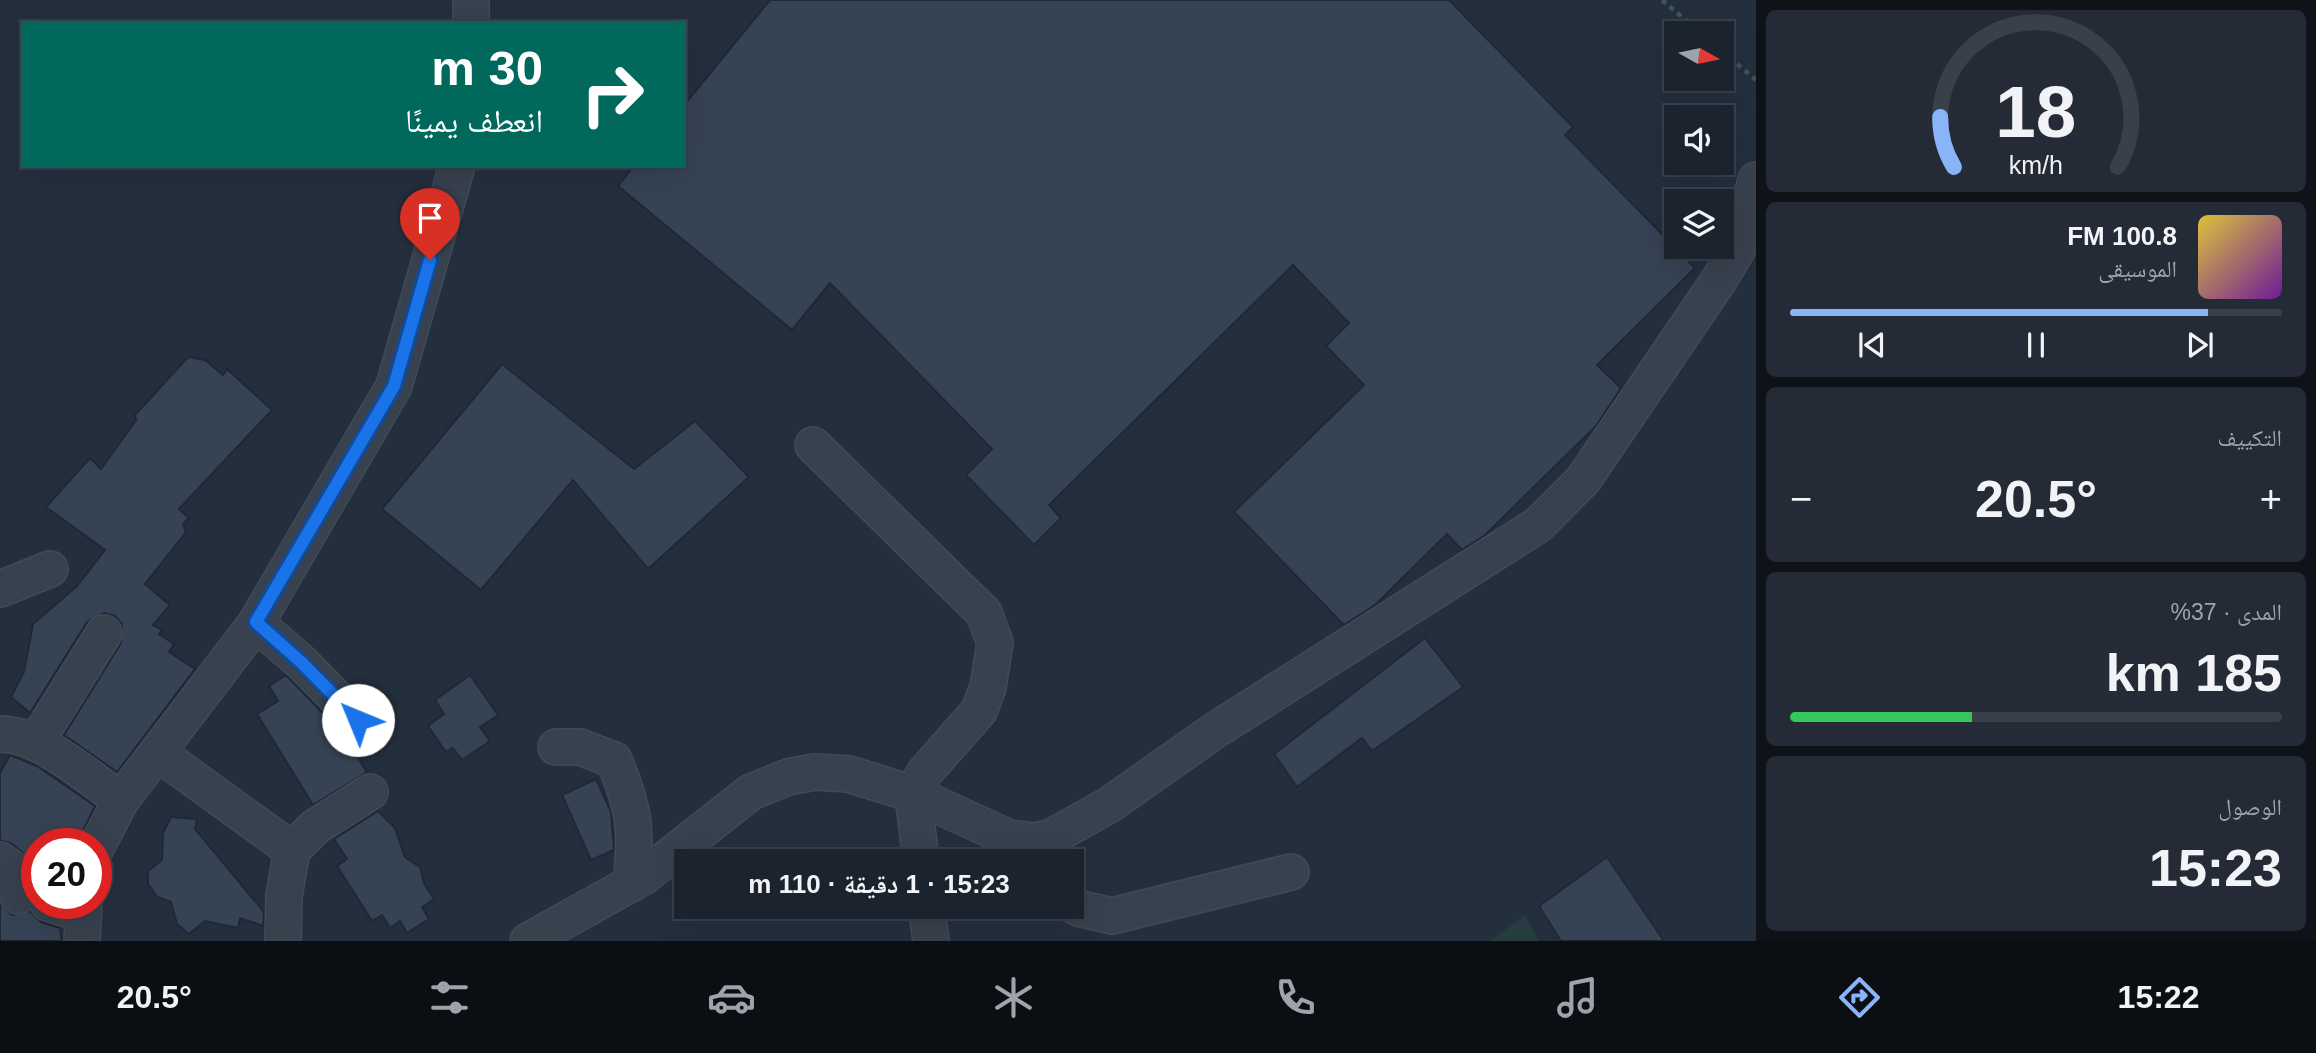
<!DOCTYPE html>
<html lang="ar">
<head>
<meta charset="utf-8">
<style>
  :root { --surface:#1b232e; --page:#242b36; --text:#f1f3f6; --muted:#a0a4aa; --line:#39404a; --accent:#8ab4f8 }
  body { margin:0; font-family:Helvetica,"Noto Naskh Arabic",sans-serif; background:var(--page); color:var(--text); direction:rtl; height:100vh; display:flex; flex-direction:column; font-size:26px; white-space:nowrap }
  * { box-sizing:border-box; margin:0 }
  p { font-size:23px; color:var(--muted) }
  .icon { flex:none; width:38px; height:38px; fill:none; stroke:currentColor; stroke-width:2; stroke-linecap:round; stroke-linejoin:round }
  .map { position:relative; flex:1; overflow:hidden; direction:ltr }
  .sheet { display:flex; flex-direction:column; gap:10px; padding:10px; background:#0f1319; width:560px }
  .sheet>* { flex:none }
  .banner { position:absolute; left:21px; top:21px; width:665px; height:147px; border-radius:0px; box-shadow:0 7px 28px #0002,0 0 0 2px var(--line); direction:rtl; background:#00695c; color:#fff; overflow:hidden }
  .needle { width:46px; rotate:99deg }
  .controls { position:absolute; left:1664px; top:21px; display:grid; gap:14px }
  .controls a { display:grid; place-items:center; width:70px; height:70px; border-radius:0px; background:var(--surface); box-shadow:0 7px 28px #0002,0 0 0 2px var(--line); font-size:35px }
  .speed { position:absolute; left:21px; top:828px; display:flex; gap:14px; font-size:35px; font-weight:700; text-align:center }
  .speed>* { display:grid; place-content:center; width:91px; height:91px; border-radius:50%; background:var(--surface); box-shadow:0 7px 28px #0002,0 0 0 2px var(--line); line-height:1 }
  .speed .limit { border:10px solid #d22; background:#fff; color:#111 }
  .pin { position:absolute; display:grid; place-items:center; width:60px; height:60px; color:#fff; margin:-72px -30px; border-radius:50% 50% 50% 0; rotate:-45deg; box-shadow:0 0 7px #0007 }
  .pin .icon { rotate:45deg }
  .me { position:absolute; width:77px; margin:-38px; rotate:315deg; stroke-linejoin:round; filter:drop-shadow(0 0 5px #0008) }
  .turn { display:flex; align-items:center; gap:24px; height:147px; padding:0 28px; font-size:32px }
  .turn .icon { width:91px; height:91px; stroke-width:2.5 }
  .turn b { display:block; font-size:49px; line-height:60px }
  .big { font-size:52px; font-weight:700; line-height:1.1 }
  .sheet .tile { flex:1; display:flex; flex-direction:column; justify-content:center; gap:10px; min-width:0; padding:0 24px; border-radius:10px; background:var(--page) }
  .sheet .dial { align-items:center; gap:0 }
  .dial svg { height:182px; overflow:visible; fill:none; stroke:var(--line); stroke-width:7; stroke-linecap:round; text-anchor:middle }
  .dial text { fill:var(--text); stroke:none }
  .song { display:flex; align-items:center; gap:21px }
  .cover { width:84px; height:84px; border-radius:10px; background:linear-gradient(135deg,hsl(50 70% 55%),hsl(280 70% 35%)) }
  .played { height:7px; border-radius:4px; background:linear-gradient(90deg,var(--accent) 85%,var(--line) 85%) }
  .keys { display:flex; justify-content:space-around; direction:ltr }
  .heat { display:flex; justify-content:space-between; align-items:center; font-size:38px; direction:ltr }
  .charge { height:10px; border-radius:5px; background:linear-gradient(90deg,#34c759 37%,var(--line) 0) }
  .trip { position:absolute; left:674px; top:849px; width:410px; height:70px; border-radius:0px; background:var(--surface); box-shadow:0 7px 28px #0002,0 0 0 2px var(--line); font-weight:700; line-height:70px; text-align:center; direction:rtl }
  .tab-bar { display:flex; height:112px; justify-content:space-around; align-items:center; background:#0b0e12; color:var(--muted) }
  .tab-bar .icon { width:49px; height:49px }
  .tab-bar .selected { color:var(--accent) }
  .tab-bar b { font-size:32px; color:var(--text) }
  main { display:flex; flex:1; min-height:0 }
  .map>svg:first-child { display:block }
  .green { fill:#263c3f }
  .building { fill:#364354; stroke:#1f2835; stroke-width:2 }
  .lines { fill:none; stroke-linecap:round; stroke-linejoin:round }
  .minor-casing { stroke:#414a57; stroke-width:38 }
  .path { stroke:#3f5557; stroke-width:4.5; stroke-dasharray:5 5; stroke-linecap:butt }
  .minor { stroke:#38414e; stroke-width:35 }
  .route-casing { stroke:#114b97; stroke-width:18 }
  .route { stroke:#1a73e8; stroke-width:12 }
</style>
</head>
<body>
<main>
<section class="sheet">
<div class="tile dial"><svg viewBox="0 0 100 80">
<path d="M14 69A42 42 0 1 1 86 69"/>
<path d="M14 69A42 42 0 0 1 8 47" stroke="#8ab4f8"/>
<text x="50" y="56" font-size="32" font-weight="700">18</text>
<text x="50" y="72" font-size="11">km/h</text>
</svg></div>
<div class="tile">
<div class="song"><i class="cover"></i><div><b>100.8 FM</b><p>الموسيقى</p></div></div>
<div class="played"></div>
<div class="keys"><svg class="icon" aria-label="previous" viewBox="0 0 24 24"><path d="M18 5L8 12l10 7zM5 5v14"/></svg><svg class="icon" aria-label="pause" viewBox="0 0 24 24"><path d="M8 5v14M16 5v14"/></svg><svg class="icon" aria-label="next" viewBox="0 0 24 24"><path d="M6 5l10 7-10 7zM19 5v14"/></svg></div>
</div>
<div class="tile"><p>التكييف</p>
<div class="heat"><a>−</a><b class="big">20.5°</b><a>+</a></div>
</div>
<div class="tile"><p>المدى · 37%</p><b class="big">185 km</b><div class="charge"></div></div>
<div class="tile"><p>الوصول</p><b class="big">15:23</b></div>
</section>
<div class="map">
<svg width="1756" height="941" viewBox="0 0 1756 941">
  <rect width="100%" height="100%" fill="#242f3e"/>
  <!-- green -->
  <polygon class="green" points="1525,915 1539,941 1490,941"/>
  <!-- building -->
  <g class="building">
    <polygon points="770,0 1449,0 1573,127 1565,135 1695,268 1597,365 1621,388 1596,426 1485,535 1462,550 1447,534 1375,605 1344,625 1234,512 1364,385 1326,346 1349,323 1293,265 1049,505 1061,518 1034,545 966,475 992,449 830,283 792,330 618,186 634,166 684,166 684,105"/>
    <polygon points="188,357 205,360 223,375 227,369 272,410 179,509 189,518 183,524 186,532 145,584 170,605 153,625 162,630 159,634 174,644 169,652 195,669 117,772 64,735 121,643 122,624 115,616 104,613 87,622 30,713 11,697 24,672 33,624 77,586 105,550 46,507 90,458 101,469 136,420 135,415"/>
    <polygon points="502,364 634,469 695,421 749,477 648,569 573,480 481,590 382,509"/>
    <polygon points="1425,638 1463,687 1372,751 1362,738 1297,787 1274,754"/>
    <polygon points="286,675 342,733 367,772 313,805 257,714 278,701 269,686"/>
    <polygon points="470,675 498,715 480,727 490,741 462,760 453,748 446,752 428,726 444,714 435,700"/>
    <polygon points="10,755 37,766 95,806 77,844 33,843 25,855 12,844 0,840 0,773"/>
    <polygon points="596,779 611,812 614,850 591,860 562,795"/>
    <polygon points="378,811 395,828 405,857 420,867 424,883 434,899 422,907 429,919 407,933 400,921 390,928 382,915 372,921 337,866 347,859 334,839"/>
    <polygon points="171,817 197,819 195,829 264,912 263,926 240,918 238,928 205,921 189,934 177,924 171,902 157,897 148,884 148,871 162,860 163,833"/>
    <polygon points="1607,857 1664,941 1561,941 1539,906"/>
    <polygon points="0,904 12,915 30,911 41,922 60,928 62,941 0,941"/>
  </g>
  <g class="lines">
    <!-- minor casing -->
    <g class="minor-casing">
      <g id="minor">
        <polyline points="471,23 471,0"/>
        <polyline points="813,445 984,613 995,643 988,687 979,711 925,772 913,794 921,861"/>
        <polyline points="0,589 50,569"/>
        <polyline points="256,623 302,663 358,720"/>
        <path d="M0,734C39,733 89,778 121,800"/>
        <polyline points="36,742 104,633"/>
        <path d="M556,747H580L614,760C635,811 637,830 631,884"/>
        <polyline points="158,753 292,850"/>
        <polyline points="96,848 121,800 256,623 394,386 457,166"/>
        <polyline points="0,860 10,867 18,896"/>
        <polyline points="48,903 82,914"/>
        <polyline points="1071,903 1078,908 1112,916 1291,872"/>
        <polyline points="926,906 931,941"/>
        <polyline points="82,941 84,903"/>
        <polyline points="283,941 284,896 292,850 315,827 370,792"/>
        <polyline points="528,941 643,877 751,792 788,777 815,772 849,774 913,794 1009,838 1035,841 1050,838 1109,805 1214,731 1538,525 1583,480 1719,280 1737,250 1756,180"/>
      </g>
    </g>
    <!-- path -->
    <g class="path">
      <polyline points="1662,0 1701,33"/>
      <polyline points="1722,51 1756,80"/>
    </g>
    <!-- minor -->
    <use href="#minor" class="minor"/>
  </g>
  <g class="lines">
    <!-- route casing -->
    <g class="route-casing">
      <polyline id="route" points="358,720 302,663 256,622 394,386 430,260"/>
    </g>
    <!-- route -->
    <use href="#route" class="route"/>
  </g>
</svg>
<div class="controls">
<a><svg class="needle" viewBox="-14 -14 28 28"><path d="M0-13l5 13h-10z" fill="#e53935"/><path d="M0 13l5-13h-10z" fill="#a0a4aa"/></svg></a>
<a><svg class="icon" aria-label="sound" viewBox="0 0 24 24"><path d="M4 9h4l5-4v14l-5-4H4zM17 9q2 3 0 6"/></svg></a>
<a><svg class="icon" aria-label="layers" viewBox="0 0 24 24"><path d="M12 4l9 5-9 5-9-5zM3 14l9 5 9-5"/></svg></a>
</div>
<div class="speed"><div class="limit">20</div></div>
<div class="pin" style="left:430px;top:260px;background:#d93025"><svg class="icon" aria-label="arrive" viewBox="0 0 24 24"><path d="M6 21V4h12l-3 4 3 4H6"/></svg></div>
<svg class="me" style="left:358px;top:720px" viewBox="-20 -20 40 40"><circle r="19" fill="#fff"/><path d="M0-13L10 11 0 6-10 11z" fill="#1a73e8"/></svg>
<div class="trip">15:23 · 1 دقيقة · 110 m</div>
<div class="banner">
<div class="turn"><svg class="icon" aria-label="right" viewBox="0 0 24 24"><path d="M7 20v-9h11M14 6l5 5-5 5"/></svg><div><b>30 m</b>انعطف يمينًا</div></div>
</div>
</div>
</main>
<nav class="tab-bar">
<b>15:22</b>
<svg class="icon selected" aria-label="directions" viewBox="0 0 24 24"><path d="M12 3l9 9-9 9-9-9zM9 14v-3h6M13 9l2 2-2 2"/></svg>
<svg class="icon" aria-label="music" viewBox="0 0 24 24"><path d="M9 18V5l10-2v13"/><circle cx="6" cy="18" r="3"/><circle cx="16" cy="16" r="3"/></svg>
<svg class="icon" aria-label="phone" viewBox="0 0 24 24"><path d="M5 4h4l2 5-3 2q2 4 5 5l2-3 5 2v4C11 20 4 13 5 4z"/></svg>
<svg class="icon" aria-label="climate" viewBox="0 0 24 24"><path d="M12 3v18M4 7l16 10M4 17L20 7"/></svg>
<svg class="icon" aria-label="car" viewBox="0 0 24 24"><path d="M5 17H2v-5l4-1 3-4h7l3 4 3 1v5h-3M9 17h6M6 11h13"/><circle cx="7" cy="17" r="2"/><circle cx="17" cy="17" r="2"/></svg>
<svg class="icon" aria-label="filters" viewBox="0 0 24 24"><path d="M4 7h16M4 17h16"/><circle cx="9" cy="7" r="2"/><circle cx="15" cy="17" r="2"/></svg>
<b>20.5°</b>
</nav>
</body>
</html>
